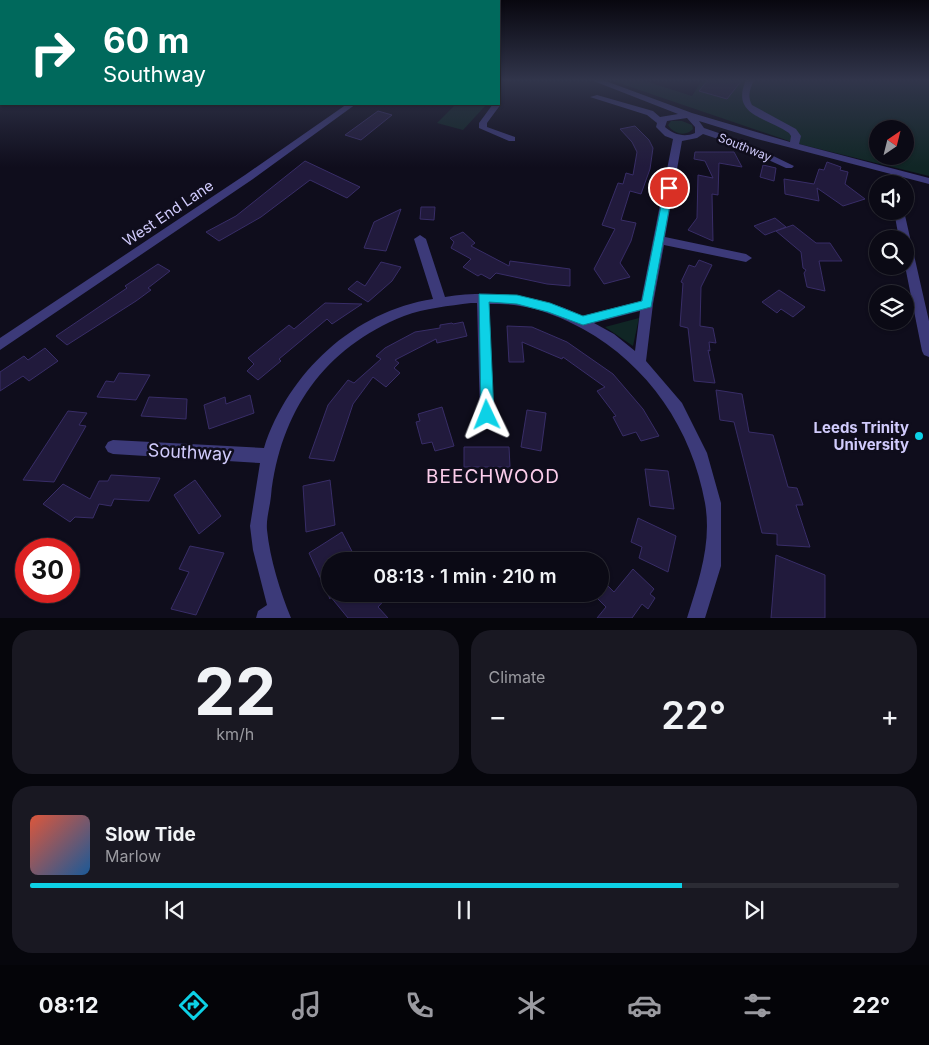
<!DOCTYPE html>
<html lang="en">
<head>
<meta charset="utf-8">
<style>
  :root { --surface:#0b0a15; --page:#191822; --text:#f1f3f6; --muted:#9a9aa0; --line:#2b2b34; --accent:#0dd1e6 }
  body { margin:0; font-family:Inter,sans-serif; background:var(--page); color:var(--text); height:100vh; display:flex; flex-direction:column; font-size:19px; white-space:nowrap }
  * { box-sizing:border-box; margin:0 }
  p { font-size:16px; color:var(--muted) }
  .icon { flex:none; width:28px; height:28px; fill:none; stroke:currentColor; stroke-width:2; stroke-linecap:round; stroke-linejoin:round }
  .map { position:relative; height:618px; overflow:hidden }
  .side { display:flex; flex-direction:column; gap:12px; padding:12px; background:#06060c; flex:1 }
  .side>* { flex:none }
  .hud { position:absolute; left:0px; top:0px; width:500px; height:105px; box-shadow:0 1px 4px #0004,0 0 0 1px var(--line); background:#00695c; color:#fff; overflow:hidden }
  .needle { width:32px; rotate:35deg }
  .controls { position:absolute; left:869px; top:120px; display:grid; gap:10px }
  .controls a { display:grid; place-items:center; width:45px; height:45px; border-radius:50%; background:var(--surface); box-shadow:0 1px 4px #0004,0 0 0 1px var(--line); font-size:25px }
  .speed { position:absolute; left:15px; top:538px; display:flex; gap:10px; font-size:25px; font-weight:700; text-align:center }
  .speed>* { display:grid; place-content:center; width:65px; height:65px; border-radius:50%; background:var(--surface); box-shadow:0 1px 4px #0004,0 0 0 1px var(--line); line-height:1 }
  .speed .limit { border:8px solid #d22; background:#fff; color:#111 }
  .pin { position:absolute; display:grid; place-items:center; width:42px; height:42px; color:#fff; margin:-21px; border:2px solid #fff; border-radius:50%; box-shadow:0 1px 5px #0007 }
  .me { position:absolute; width:55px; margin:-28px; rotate:358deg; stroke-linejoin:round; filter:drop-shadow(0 0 4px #0008) }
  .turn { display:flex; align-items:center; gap:18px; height:105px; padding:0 20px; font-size:22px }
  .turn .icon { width:65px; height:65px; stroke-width:2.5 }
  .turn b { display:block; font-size:35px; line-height:42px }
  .big { font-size:38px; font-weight:600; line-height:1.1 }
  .side .widget { flex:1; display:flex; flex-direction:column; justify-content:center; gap:8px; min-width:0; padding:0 18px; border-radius:20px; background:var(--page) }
  .side .dial { align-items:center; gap:0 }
  .dial b { font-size:65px; line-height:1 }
  .song { display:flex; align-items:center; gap:15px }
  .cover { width:60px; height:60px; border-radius:8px; background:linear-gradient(135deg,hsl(10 70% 55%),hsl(210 70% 35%)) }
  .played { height:5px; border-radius:2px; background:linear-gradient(90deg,var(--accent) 75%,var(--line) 75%) }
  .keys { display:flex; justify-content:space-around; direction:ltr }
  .heat { display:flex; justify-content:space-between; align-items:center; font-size:28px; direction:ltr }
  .side .tiles { flex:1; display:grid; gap:12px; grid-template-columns:1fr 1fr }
  .widget:last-child { grid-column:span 2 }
  .trip { position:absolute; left:321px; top:552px; width:288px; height:50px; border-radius:25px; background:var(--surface); box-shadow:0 1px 4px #0004,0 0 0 1px var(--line); font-weight:600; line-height:50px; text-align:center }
  .dock { display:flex; height:80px; justify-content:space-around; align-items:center; background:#040408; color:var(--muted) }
  .dock .icon { width:35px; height:35px }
  .dock .active { color:var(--accent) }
  .dock b { font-size:22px; color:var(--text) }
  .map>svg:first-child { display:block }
  .green { fill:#102625; fill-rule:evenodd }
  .building { fill:#211a3c; stroke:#382d67 }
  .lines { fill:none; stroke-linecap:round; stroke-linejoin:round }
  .minor { fill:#3c3a79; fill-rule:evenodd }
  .route { fill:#0dd1e6; stroke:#088896 }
  .poi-dot { fill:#0dd1e6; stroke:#0f0d1c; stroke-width:2 }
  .labels { text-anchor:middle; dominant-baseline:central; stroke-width:5; stroke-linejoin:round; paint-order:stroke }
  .far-street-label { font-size:12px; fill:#d1cbfc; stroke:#0f0d1c }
  .street-label { font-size:15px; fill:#d1cbfc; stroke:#0f0d1c }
  .poi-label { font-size:15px; font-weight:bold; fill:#d1cbfc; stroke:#0f0d1c; text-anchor:end }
  .near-street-label { font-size:18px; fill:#d1cbfc; stroke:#0f0d1c }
  .near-neighbourhood-label { font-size:19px; letter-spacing:1px; fill:#fccdeb; stroke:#0f0d1c }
</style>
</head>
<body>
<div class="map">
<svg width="929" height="618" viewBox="0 0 929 618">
  <rect width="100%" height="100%" fill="#0f0d1c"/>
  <!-- green -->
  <g class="green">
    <path d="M610,80H642L692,96L702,80H929V176L795,143ZM878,129H905V156H878Z"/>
    <polygon points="456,104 486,105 463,130 437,123"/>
    <path d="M671,121H682L692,125L693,129C686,137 673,134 668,125Z"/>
    <polygon points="639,318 633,346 605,327"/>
  </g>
  <!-- building -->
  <g class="building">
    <polygon points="708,80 742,80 727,99 699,91"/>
    <polygon points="378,111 392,115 361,140 345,135"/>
    <polygon points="635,126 649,140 653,148 650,169 641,194 630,191 621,220 636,223 631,241 620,263 630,277 604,284 594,269 615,229 602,225 618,183 623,184 626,173 633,175 637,152 632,142 620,129"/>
    <polygon points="695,152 734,152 742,167 719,163 718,195 712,194 713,241 688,230 697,218 698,175 713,178 705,161 694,159"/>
    <polygon points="305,161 360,187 347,198 310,180 261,217 219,241 206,232 236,216"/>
    <polygon points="827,162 841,167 840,170 848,172 845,184 865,199 843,206 817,188 819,201 785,194 784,179 814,184 819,169 824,170"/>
    <polygon points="763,165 776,168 774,181 760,177"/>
    <polygon points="421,207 435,207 434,220 420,219"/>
    <polygon points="401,209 386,251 364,248 374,222"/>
    <polygon points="775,218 786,227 765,235 754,226"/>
    <polygon points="793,225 816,243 830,243 842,261 819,261 825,291 807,287 804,273 806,270 803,268 801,252 776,231"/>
    <polygon points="463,232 475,243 471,246 509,266 510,261 570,269 570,286 547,284 496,273 490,279 481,274 478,276 463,267 471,259 451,248 454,242 450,238"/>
    <polygon points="699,260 712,265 701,287 700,326 713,328 716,343 709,342 710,351 708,350 715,383 694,381 688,328 680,326 683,283 681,282 689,265 695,267"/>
    <polygon points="381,262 401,267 392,281 368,302 348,289 357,281 365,286"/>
    <polygon points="158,264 170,271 148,288 151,290 136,301 67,345 56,336 127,288 125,286"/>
    <polygon points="779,290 805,307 793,317 781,309 777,313 762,302"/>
    <polygon points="325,303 362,304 332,324 327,319 279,359 281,361 258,380 247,371 254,364 248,358 289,325 294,329"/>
    <polygon points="463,322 467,336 437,343 436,339 395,360 399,363 394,368 400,373 386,387 373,377 353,404 334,461 309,458 328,405 348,380 354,383 381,359 376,356 385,348 415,332 440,328 440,325 452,323 453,324"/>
    <polygon points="507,326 532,327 567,342 613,374 643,409 659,436 641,441 636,432 623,436 613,417 616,416 597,391 605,387 563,357 562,359 522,342 524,362 509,362"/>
    <polygon points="45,348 58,361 29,381 23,376 0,391 0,372 24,356 28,360"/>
    <polygon points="119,373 150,375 136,400 97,397 106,381 114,382"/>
    <polygon points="716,390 742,394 749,432 773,435 788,487 797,488 803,505 796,505 810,547 777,545 777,534 762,533 734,422 720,420"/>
    <polygon points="250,395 254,413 209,429 204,405 225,397 226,404"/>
    <polygon points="149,397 187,399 186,419 141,416"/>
    <polygon points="442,407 454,446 435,451 432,442 422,444 416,422 420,421 418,414"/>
    <polygon points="527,410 546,413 541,451 521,447"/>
    <polygon points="68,411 87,413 79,425 86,426 54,482 23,480"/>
    <polygon points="464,447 509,447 510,467 464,467"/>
    <polygon points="645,469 668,471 674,509 650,506"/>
    <polygon points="111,475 160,478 149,501 114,499 111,506 99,504 93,518 75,517 70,522 43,504 63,484 90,499 99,481 108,481"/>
    <polygon points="195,480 221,516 199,534 174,495"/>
    <polygon points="330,480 335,525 306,532 303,486"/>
    <polygon points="638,518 676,536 668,572 639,558 642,547 631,542"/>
    <polygon points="342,532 357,561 330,561 330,594 390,594 378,607 388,618 348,618 330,596 330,599 309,553"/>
    <polygon points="190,546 224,553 196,615 171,609 189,572 179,569"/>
    <polygon points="776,555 825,575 825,618 771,618"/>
    <polygon points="633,569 654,589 650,594 655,598 648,609 642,604 632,618 597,618 606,607 597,598 607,585 614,592"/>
  </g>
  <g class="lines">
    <!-- minor -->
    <g class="minor">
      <path d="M591,80H603L692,113L790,142L791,136L789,133C767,117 730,116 746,80H754C750,89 747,96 752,105L796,129L801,136L799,144L929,178V184L757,139L699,121L704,128L742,141L794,166L792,168H786L736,145L703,134L697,138L682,141L665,237L746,254L752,258L746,262L664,245L653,304L646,361L682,403L707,453L721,503V566L705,618H687C699,580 712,543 705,503C692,429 648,365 583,329C564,319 542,309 520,306C510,304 499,304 489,304L494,415L492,420L487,422L482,420L480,415L477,303H471C449,306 425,308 404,316C324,348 280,412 271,496C270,507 266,518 267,530C270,559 280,591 291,618H256L258,611L267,605L253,550L250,526L260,463L113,454L108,452L105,447L108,442L113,440L264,448C288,373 354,311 433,299L414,239L420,235L426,239L445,297C490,290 540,294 582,316L641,301L673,139L665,136L656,127L657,123L647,115L590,97L597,95L653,111L660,117L678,114ZM687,118L695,127V133C684,138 673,134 665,127L667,121ZM640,311L635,351L614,334L594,323Z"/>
      <polygon points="499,102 501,104 487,123 487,127 515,137 515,141 509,141 479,128 479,123 493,104 499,104"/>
      <polygon points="347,104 356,104 253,179 0,350 0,338 245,175"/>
      <polygon points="894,211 904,211 929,321 929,357 924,355 922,351 905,266 905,239 899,239"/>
    </g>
  </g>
  <!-- sky -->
  <linearGradient id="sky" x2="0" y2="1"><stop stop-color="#08070f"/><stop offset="0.48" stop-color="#31354b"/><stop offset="1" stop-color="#31354b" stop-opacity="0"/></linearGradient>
  <rect width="929" height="167" fill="url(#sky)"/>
  <!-- route -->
  <polygon class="route" points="665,186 673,188 651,307 583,325 548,312 517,304 489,302 494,415 492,419 487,421 483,419 481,415 479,294 517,295 550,303 583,316 642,301"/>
  <!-- markers -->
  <circle class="poi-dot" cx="919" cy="436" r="5"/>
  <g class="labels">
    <!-- far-street labels -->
    <g class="far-street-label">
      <text transform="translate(745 147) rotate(22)">Southway</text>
    </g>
    <!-- street labels -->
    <g class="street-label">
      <text transform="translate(168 213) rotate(-34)">West End Lane</text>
    </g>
    <!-- poi labels -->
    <g class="poi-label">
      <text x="909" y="427">Leeds Trinity<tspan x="909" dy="17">University</tspan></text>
    </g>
    <!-- near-street labels -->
    <g class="near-street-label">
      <text transform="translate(190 452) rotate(3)">Southway</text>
    </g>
    <!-- near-neighbourhood labels -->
    <g class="near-neighbourhood-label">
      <text x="493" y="476">BEECHWOOD</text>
    </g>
  </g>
</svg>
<div class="controls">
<a><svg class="needle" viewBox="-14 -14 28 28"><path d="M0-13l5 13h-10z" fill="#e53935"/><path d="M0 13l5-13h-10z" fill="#9a9aa0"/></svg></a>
<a><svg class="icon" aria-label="sound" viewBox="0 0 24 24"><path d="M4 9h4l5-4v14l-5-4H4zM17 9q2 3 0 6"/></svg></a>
<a><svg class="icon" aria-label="search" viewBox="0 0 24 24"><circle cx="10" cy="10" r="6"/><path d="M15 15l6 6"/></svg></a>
<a><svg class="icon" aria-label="layers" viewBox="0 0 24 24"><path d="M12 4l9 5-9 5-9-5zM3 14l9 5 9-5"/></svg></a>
</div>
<div class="speed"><div class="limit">30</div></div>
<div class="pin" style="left:669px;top:188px;background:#d93025"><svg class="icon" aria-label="arrive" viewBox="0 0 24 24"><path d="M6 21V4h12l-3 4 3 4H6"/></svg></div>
<svg class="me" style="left:487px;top:415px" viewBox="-20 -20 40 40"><path d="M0-17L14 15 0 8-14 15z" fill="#0dd1e6" stroke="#fff" stroke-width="4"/></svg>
<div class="trip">08:13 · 1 min · 210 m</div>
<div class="hud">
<div class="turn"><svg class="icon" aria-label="right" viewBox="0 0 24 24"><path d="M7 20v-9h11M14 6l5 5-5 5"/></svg><div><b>60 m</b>Southway</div></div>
</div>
</div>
<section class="side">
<div class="tiles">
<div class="widget dial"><b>22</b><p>km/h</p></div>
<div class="widget"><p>Climate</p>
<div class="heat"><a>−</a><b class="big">22°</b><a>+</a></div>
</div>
<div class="widget">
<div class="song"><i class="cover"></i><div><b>Slow Tide</b><p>Marlow</p></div></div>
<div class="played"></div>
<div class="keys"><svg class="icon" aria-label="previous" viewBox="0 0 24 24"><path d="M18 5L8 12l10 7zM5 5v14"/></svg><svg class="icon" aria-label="pause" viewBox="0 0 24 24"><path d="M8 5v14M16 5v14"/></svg><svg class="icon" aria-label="next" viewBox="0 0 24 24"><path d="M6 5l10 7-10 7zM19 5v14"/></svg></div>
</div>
</div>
</section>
<nav class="dock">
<b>08:12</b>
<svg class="icon active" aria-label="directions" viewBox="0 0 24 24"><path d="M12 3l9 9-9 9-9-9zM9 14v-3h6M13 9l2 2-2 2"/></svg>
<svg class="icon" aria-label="music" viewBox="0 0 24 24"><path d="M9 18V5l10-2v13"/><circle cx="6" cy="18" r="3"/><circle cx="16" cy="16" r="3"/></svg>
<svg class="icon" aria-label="phone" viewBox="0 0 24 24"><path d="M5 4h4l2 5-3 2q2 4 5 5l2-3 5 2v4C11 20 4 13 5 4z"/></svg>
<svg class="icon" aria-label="climate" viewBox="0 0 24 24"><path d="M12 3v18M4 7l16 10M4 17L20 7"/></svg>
<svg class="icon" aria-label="car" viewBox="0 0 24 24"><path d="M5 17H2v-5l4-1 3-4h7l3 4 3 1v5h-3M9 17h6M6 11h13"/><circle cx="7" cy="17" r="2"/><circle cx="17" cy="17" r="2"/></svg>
<svg class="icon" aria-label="filters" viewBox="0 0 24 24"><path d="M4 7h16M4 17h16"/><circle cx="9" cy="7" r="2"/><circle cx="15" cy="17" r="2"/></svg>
<b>22°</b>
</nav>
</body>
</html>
